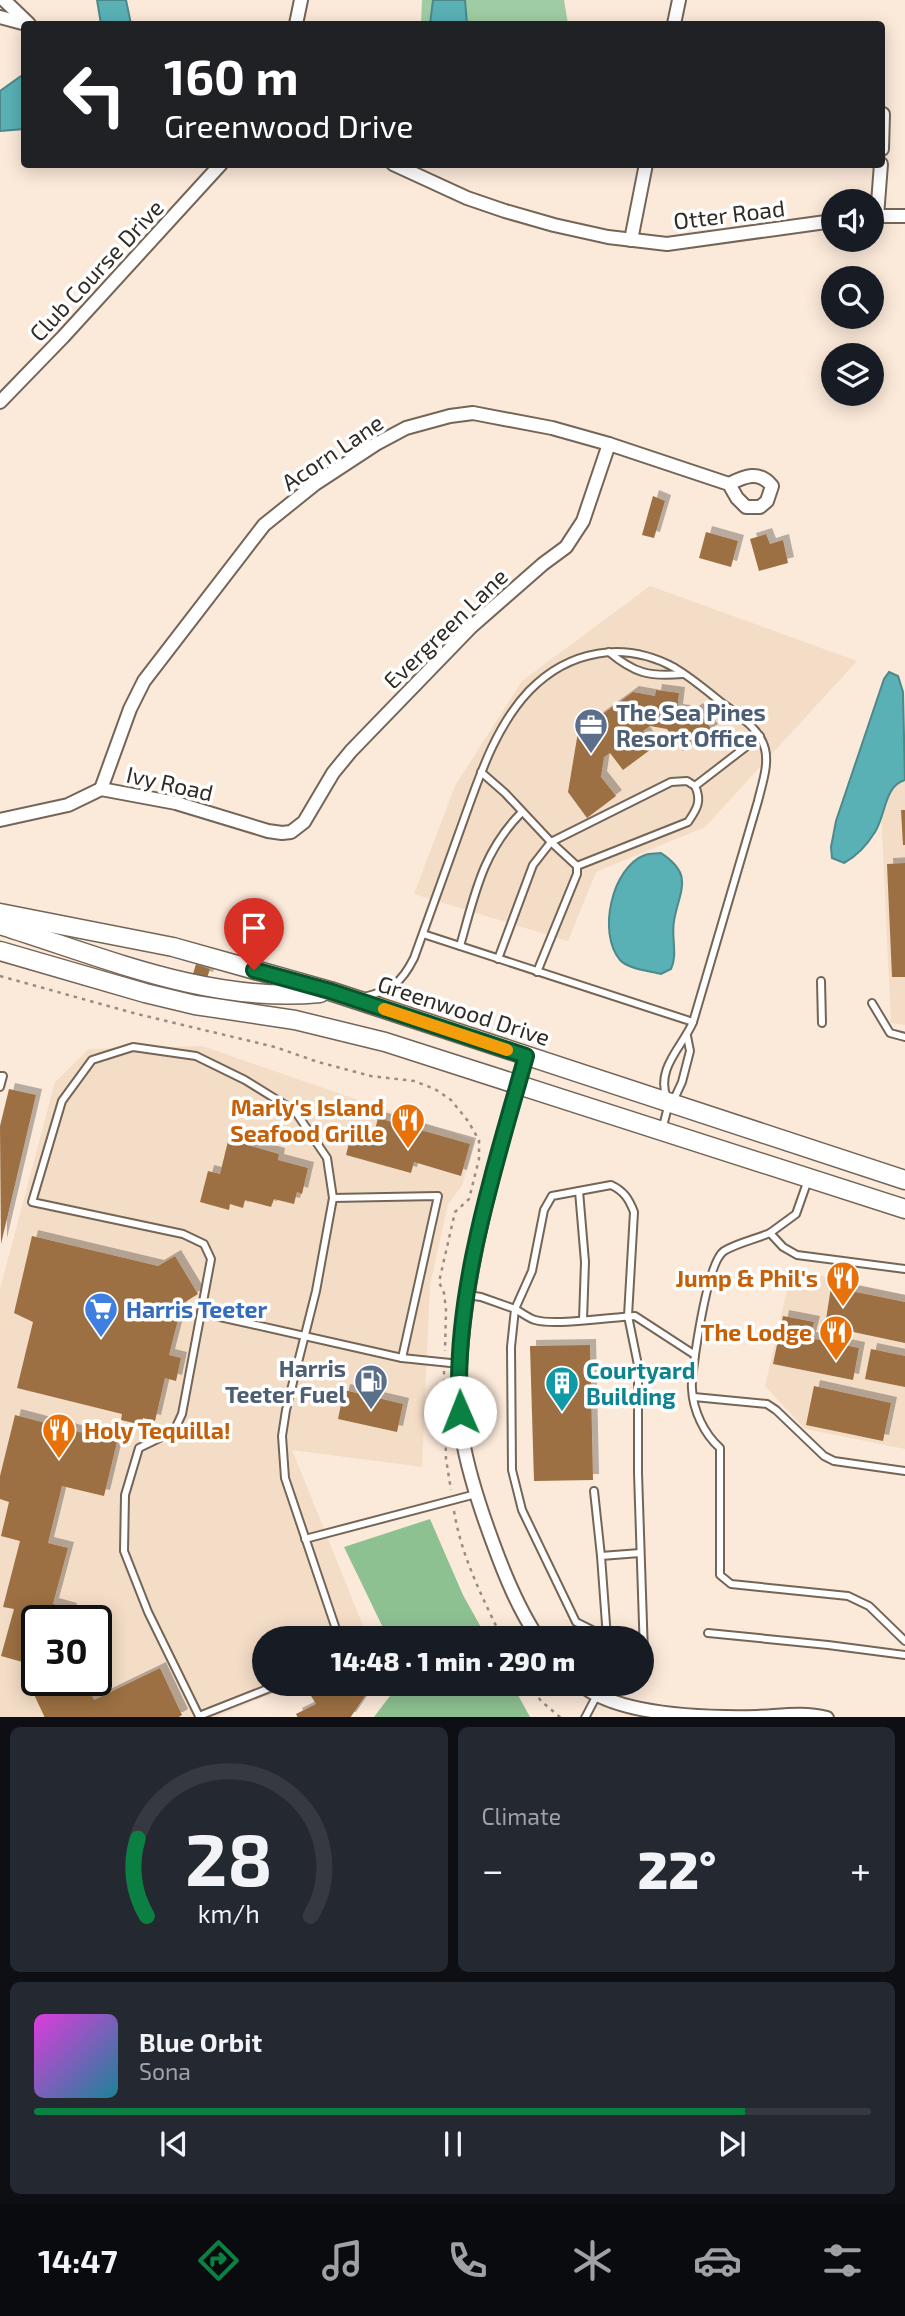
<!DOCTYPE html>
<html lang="en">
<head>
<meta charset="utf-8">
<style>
  :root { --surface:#171b24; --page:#242831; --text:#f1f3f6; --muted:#9ea1a6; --line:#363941; --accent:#0b8043 }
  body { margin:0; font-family:"Exo 2",sans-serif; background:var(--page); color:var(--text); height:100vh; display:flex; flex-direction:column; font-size:26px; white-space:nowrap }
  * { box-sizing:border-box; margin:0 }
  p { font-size:23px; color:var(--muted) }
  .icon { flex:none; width:38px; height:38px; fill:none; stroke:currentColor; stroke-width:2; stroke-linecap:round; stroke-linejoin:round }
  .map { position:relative; height:1717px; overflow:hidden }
  .drawer { display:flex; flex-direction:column; gap:10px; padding:10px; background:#0d0f14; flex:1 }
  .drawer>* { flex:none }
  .hud { position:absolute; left:21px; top:21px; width:864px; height:147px; border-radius:7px; box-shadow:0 4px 18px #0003; background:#202124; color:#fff; overflow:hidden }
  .controls { position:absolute; left:821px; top:189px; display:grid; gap:14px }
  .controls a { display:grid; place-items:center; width:63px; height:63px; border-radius:50%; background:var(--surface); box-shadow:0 4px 18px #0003; font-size:35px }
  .speed { position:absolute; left:21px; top:1605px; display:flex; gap:14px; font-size:35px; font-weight:700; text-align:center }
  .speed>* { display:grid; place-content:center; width:91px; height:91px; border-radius:50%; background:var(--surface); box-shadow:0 4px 18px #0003; line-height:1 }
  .speed .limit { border:4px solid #111; border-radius:10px; background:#fff; color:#111 }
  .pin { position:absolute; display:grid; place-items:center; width:60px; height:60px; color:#fff; margin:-72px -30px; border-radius:50% 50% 50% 0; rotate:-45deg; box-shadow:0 0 7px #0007 }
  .pin .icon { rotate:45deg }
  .me { position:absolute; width:77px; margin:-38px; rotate:359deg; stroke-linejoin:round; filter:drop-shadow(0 0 5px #0008) }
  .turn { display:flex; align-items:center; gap:24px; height:147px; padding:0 28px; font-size:32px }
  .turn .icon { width:91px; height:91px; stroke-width:2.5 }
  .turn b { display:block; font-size:49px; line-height:60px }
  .big { font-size:52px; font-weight:800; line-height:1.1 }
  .drawer .tile { flex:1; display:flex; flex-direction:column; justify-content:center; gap:10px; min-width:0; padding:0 24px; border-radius:10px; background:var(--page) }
  .drawer .dial { align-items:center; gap:0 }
  .dial svg { height:182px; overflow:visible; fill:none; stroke:var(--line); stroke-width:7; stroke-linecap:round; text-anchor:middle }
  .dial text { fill:var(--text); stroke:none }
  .song { display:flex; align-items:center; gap:21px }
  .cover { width:84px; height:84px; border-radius:10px; background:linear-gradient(135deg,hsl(300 70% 55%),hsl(190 70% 35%)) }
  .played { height:7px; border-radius:4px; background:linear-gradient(90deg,var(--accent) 85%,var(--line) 85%) }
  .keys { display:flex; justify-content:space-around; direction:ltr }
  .heat { display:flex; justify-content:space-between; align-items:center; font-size:38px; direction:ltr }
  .drawer .tiles { flex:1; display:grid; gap:10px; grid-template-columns:1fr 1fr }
  .tile:last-child { grid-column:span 2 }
  .trip { position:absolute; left:252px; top:1626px; width:402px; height:70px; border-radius:35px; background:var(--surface); box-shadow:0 4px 18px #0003; font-weight:800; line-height:70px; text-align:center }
  .dock { display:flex; height:112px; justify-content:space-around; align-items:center; background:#090b0e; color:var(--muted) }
  .dock .icon { width:49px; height:49px }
  .dock .active { color:var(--accent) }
  .dock b { font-size:32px; color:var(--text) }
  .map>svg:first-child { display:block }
  .built { fill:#f4ddc7; fill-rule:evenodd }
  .green { fill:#a0cca4 }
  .forest { fill:#8ec192 }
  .water { fill:#59b1b6; stroke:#4d898a; stroke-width:2 }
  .building { fill:#9c7042; filter:url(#shadow) }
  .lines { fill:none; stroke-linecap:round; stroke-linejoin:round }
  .lane-casing { stroke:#746557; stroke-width:10 }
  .street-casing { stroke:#746557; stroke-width:16 }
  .secondary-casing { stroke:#746557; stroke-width:21 }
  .path { stroke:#998d82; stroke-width:2.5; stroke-dasharray:3.5 5; stroke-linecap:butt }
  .lane { stroke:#fff; stroke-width:6 }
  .street { stroke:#fff; stroke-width:12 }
  .secondary { stroke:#fff; stroke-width:18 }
  .route-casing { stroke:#07532c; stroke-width:18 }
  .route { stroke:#0b8043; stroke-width:12 }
  .slow { stroke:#f59e0b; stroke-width:12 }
  .labels { text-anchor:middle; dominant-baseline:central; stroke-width:7; stroke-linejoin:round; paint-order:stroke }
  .street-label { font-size:23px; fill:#312b25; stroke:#fff }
  .service-label { font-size:23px; font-weight:bold; fill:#4e5e75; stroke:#fff; text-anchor:start }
  .food-label { font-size:23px; font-weight:bold; fill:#c56008; stroke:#fff; text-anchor:end }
  .shop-label { font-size:23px; font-weight:bold; fill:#366cbe; stroke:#fff; text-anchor:start }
  .culture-label { font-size:23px; font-weight:bold; fill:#0d838f; stroke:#fff; text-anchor:start }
</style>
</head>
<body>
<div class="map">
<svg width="905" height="1718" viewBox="0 0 905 1718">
  <defs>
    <filter id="shadow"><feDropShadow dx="6" dy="-6" stdDeviation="0" flood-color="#0004"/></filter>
  </defs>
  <rect width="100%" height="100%" fill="#fbe9d9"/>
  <!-- built -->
  <g class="built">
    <polygon points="650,586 857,661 705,827 596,872 568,941 414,894 455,786 522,681"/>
    <polygon points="905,751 905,1025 891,1023 881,811"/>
    <path d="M202,1046L474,1140L462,1186L448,1204L430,1285L422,1467L292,1450L368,1638H264V1684H296L216,1717L0,1718V1289L55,1082L89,1049ZM37,1620H96V1680H37Z"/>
    <polygon points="818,1275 905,1295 905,1449 805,1429 765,1386 788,1286"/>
  </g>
  <!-- green -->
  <polygon class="green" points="422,0 564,0 568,24 421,24"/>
  <!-- forest -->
  <g class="forest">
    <polygon points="430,1519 463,1595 487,1638 388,1638 344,1547"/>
    <polygon points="399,1684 512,1684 530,1717 374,1717"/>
  </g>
  <!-- water -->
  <g class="water">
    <polygon points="97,0 126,0 131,24 101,24"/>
    <polygon points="433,0 465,0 467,24 430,24"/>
    <polygon points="24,74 24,129 0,131 0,91"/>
    <path d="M889,672L898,676L903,692L905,780C884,786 886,815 875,832C867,845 857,856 844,863L832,858L831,847L836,821L884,679Z"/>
    <path d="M661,853C695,875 679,891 674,921C671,937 678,955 671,969L661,974C649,971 628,969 620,960C597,933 612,867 645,855C650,853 656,854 661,853Z"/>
  </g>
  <!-- building -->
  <g class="building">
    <polygon points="653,496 665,501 654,538 642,535"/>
    <polygon points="706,532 738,541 731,567 699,558"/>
    <polygon points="766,534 770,544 783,540 788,563 759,571 750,539"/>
    <polygon points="656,690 679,693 677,710 684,711 688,716 697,709 712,730 683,751 667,729 650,726 643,731 654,747 623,770 610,753 604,757 601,777 616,796 587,818 568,792 578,732 633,692 655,696"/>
    <polygon points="901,810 905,810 905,845 903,845"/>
    <polygon points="905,863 905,977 892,977 887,864"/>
    <polygon points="196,964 210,969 207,978 193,974"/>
    <polygon points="9,1089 36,1095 1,1244 0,1126"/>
    <polygon points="378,1118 470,1144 461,1176 414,1162 411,1173 346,1155 350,1139 371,1145"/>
    <polygon points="229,1137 252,1143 251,1146 279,1154 278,1160 308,1168 302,1194 297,1192 294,1204 274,1199 271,1207 245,1200 243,1208 230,1204 229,1210 200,1202 208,1171 220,1174"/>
    <polygon points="32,1236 158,1266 175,1256 198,1294 182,1304 169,1355 181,1358 176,1381 165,1378 155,1421 143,1418 142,1425 121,1420 122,1414 17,1388 33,1322 14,1313"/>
    <polygon points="831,1287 905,1302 905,1343 825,1326"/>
    <polygon points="783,1316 814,1322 810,1338 859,1348 853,1380 773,1364"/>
    <polygon points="590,1345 593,1480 534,1481 530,1346"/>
    <polygon points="871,1349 905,1356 905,1387 865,1379"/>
    <polygon points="814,1386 891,1403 883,1441 806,1425"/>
    <polygon points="344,1390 403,1404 397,1432 338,1419"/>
    <polygon points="15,1415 117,1442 104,1496 62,1486 48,1543 68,1548 53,1604 71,1609 68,1620 37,1620 37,1680 85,1680 94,1700 160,1668 182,1715 177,1718 45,1718 24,1673 26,1663 1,1656 14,1609 3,1607 20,1541 1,1536 9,1502 0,1499 0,1476"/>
    <polygon points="336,1684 358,1684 365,1696 350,1718 298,1718 296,1714 316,1704 311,1696"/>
  </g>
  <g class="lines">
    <!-- lane casing -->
    <g class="lane-casing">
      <g id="lane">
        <path d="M609,652C634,673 649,677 682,674"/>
        <polyline points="481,772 505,793 551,842 671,782 687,781 695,786 760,736"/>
        <polyline points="423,934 693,1022"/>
        <path d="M460,946C475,894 482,853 521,813"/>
        <polyline points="498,959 533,865 551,842 577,866"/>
        <path d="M537,972L577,874V866L688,822C697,809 702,801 695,786"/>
        <polyline points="821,981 822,1023"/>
        <path d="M364,997C391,990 401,984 414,958C429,917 444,875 459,833C477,784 493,729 529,691C569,650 624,640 675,668C692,678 707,691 722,703C738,715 760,728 765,749C769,765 762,784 758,801L693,1022C683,1046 655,1069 667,1098"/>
        <polyline points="872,1003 890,1033 905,1037"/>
        <polyline points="0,1076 3,1076 0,1087"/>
        <polyline points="662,1130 669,1103 676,1095 682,1082 690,1051 687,1036"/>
        <polyline points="808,1180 796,1214 770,1233 783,1247 797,1255 905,1269"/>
        <polyline points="579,1191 585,1262 583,1320"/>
        <polyline points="333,1198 438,1196 402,1358"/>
        <polyline points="468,1295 481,1297 515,1309 511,1347 512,1470 522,1510 576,1622 596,1632 606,1631"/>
        <polyline points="202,1313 402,1358 460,1364"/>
        <path d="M695,1355C698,1335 709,1261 724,1251C737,1243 756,1239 770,1233"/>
        <polyline points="694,1397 767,1404 776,1410 824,1456 834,1461 905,1471"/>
        <polyline points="594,1491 601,1556"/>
        <polyline points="305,1539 476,1494"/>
        <polyline points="708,1633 828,1645 905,1655"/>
        <polyline points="607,1638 601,1556 640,1553"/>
        <path d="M644,1654L638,1473V1365L628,1316L634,1212C629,1199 624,1191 611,1185L552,1196L544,1210L532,1271L515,1309C521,1312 528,1318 535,1320C555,1326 612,1317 635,1316L695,1355C694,1366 691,1378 692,1389C693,1410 704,1434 720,1448V1575L731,1584L848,1596L869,1606L905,1641"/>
        <polyline points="280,1684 199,1716 148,1612 124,1551 125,1495 139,1448 174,1431 182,1414 211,1259 204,1244 183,1234 32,1202 62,1101 92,1060 133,1047 196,1056 245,1080 295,1111 327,1158 333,1198 316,1291 286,1410 282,1436 285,1478 339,1638"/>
        <polyline points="585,1718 597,1695"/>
      </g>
    </g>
    <!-- street casing -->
    <g class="street-casing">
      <g id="street">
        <polyline points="4,0 29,24"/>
        <polyline points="0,17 26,24"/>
        <polyline points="296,24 301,0"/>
        <polyline points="674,24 679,0"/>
        <polyline points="882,149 883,114"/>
        <polyline points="393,164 467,198 505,211 554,225 608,237 667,244 833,221"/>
        <polyline points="872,216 905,216"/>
        <polyline points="877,216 881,164"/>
        <polyline points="631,240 646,164"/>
        <polyline points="0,402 63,337 221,164"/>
        <path d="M101,789L130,709L144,681L264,525L315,484L376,444L406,428L450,416L473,413L552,428L609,444L729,484L737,498L746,507H760L767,501L772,486C759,470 745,476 729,484"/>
        <polyline points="0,820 68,805 101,789 176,803 268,831 282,833 291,832 304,822 333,773 351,751 471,627 543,564 566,547 583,521 609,444"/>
        <path d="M526,1056C500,1150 471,1243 462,1340C459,1372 457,1404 462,1436C468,1472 480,1508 493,1543C505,1576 518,1608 538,1638"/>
        <path d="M580,1684C619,1716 707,1718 757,1717C781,1716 803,1712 827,1718"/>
      </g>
    </g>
    <!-- secondary casing -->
    <g class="secondary-casing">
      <g id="secondary">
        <polyline points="0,913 173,947 330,991 905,1180"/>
        <path d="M0,925C103,957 210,1004 320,993"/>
        <polyline points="0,951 145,993 195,1005 295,1020 385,1042 905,1209"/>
      </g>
    </g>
    <!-- path -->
    <g class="path">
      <polyline points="0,976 137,1014 275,1047 318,1062 371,1076 414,1081 435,1089 451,1100 468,1121 479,1140 479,1159 469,1199 455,1212 439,1282 444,1293 446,1310 445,1351"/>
      <polyline points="444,1371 446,1459 451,1490"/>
      <path d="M454,1511C461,1555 482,1597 502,1638"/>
      <polyline points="529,1684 541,1701 561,1718"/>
    </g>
    <!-- lane -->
    <use href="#lane" class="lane"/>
    <!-- street -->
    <use href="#street" class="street"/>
    <!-- secondary -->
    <use href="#secondary" class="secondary"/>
  </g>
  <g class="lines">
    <!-- route casing -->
    <g class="route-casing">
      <path id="route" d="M254,970L330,991L526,1056C495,1167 452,1296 460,1412"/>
    </g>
    <!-- route -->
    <use href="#route" class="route"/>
    <!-- slow -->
    <polyline class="slow" points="384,1009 507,1050"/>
  </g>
  <!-- icons -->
  <defs>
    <g id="office-pin" transform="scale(1.75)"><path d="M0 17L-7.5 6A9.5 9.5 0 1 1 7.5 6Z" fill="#5c6f8a" stroke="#fff"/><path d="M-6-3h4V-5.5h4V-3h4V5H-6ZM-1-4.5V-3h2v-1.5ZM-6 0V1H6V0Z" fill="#fff"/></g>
    <g id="restaurant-pin" transform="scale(1.75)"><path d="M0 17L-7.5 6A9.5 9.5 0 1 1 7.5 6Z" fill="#e8710a" stroke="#fff"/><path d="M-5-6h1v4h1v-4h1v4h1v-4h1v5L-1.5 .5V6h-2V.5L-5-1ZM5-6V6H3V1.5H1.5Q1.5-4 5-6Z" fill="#fff"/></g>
    <g id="supermarket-pin" transform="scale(1.75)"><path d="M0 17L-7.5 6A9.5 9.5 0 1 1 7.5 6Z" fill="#3f7fe0" stroke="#fff"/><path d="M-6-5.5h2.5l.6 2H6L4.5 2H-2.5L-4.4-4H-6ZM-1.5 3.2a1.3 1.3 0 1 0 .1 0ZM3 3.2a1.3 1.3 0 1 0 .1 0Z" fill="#fff"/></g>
    <g id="fuel-pin" transform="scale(1.75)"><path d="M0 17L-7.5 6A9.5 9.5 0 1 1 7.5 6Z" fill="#5c6f8a" stroke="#fff"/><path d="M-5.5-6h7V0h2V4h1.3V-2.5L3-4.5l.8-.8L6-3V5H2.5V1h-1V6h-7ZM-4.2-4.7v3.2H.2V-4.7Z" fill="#fff"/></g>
    <g id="building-pin" transform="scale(1.75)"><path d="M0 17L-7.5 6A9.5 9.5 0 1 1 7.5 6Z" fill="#0f9aa8" stroke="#fff"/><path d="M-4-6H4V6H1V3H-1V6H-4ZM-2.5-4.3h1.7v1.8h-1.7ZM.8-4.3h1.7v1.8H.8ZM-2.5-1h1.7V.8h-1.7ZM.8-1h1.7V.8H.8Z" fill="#fff"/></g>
  </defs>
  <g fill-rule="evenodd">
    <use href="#office-pin" x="591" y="725"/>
    <use href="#restaurant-pin" x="408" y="1120"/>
    <use href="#restaurant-pin" x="843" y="1278"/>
    <use href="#supermarket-pin" x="101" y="1309"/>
    <use href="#restaurant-pin" x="836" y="1332"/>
    <use href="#fuel-pin" x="371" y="1381"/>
    <use href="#building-pin" x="562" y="1383"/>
    <use href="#restaurant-pin" x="59" y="1430"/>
  </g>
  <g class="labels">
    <!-- street labels -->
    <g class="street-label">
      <text transform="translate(729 214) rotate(-7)">Otter Road</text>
      <text transform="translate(96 270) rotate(-47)">Club Course Drive</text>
      <text transform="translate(332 452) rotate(-34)">Acorn Lane</text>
      <text transform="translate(445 628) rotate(-44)">Evergreen Lane</text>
      <text transform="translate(170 783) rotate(13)">Ivy Road</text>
      <text transform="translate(464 1010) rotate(18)">Greenwood Drive</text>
    </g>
    <!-- service labels -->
    <g class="service-label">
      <text x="616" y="712">The Sea Pines<tspan x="616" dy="26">Resort Office</tspan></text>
      <text x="346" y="1368" text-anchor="end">Harris<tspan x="346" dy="26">Teeter Fuel</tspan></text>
    </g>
    <!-- food labels -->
    <g class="food-label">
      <text x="384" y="1107">Marly's Island<tspan x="384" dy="26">Seafood Grille</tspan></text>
      <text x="818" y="1278">Jump &amp; Phil's</text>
      <text x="812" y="1332">The Lodge</text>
      <text x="84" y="1430" text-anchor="start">Holy Tequilla!</text>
    </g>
    <!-- shop labels -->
    <g class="shop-label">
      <text x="126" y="1309">Harris Teeter</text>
    </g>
    <!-- culture labels -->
    <g class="culture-label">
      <text x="586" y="1370">Courtyard<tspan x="586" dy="26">Building</tspan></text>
    </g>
  </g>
</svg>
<div class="controls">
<a><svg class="icon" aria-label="sound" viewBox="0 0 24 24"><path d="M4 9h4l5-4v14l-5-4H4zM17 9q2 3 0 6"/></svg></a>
<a><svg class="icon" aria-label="search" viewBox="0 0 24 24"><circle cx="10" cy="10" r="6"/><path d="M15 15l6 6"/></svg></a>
<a><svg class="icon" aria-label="layers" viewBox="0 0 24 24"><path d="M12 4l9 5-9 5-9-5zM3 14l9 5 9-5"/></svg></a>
</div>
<div class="speed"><div class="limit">30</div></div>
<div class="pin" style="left:254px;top:970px;background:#d93025"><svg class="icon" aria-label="arrive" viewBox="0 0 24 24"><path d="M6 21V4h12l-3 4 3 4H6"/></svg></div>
<svg class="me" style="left:460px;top:1412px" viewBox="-20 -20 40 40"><circle r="19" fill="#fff"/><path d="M0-13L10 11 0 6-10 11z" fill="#0b8043"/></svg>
<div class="trip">14:48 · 1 min · 290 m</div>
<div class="hud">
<div class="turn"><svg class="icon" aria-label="left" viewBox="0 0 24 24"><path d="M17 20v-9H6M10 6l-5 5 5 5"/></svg><div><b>160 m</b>Greenwood Drive</div></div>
</div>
</div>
<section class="drawer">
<div class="tiles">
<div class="tile dial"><svg viewBox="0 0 100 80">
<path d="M14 69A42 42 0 1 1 86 69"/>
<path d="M14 69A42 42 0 0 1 10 35" stroke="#0b8043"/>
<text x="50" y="56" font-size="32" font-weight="700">28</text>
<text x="50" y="72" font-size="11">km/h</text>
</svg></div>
<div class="tile"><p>Climate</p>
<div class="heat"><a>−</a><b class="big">22°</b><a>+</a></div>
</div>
<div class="tile">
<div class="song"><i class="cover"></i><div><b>Blue Orbit</b><p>Sona</p></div></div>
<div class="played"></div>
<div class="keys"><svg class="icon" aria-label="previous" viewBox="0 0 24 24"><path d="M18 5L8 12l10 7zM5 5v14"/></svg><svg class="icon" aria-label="pause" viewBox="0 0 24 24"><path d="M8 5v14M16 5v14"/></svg><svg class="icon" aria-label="next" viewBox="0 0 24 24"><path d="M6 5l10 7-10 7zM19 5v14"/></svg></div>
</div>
</div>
</section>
<nav class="dock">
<b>14:47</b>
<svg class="icon active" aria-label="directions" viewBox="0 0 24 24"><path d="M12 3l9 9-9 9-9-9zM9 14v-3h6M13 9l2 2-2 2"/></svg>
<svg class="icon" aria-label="music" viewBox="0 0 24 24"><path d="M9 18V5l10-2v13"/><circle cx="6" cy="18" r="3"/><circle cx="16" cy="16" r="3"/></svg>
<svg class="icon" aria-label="phone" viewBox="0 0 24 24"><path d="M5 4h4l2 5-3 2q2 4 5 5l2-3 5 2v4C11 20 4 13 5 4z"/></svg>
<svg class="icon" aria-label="climate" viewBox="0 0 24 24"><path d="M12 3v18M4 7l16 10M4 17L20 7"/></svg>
<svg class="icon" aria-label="car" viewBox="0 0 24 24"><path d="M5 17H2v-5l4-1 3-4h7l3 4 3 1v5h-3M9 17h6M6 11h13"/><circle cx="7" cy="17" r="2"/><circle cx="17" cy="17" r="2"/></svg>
<svg class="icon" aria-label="filters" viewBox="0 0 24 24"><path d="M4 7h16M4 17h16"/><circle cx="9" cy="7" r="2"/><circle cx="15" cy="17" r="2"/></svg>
</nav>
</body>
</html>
